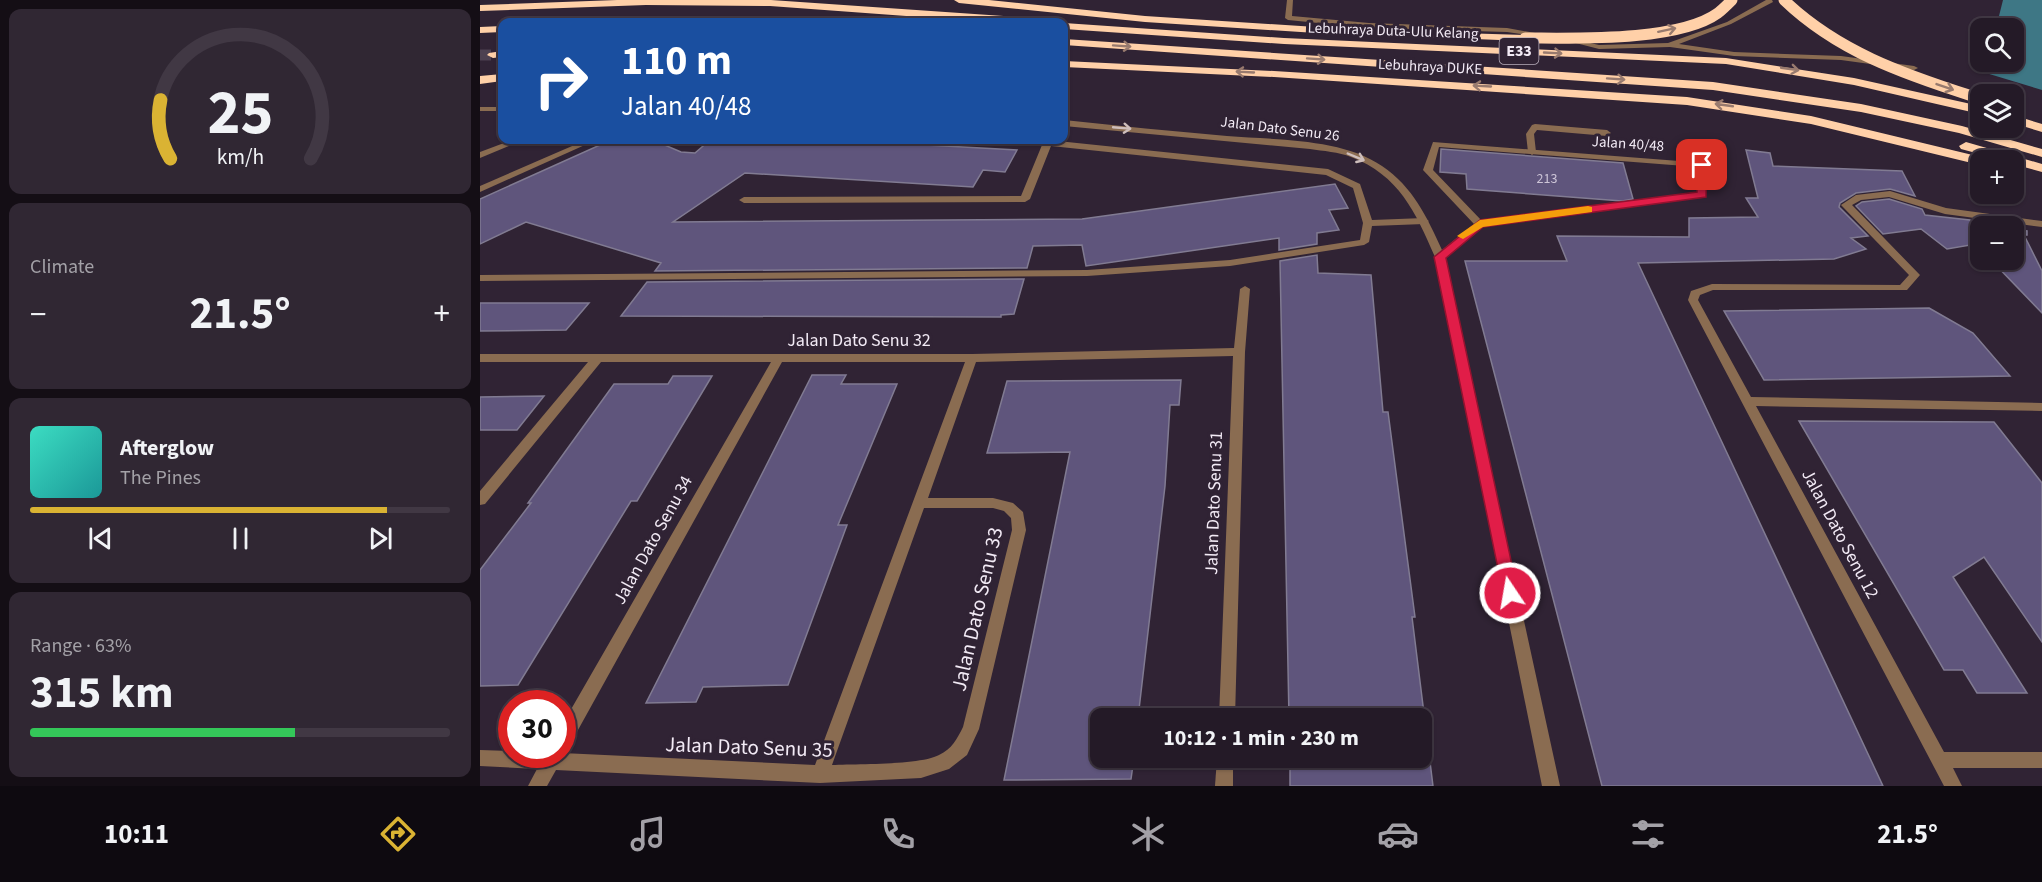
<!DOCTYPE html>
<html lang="en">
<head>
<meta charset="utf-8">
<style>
  :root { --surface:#241a27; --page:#302733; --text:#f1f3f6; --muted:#a3a1a7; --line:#413844; --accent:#dab333 }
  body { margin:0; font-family:"Source Sans 3",sans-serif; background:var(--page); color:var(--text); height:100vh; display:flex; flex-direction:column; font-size:22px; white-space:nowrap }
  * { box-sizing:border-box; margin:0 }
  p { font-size:20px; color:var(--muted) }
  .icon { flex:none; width:33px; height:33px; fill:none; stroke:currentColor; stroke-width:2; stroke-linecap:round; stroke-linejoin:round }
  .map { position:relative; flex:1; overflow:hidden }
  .drawer { display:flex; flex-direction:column; gap:9px; padding:9px; background:#140e15; width:480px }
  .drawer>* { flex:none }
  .top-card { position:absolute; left:18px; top:18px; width:570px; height:126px; border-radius:12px; box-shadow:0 2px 4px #0004,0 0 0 2px var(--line); background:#1a4fa0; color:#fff; overflow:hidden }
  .controls { position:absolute; left:1490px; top:18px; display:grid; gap:12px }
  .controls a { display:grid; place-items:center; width:54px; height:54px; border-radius:12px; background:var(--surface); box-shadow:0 2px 4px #0004,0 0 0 2px var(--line); font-size:30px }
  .speed { position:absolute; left:18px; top:690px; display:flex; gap:12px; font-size:30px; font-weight:700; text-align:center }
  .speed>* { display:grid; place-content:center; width:78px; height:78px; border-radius:50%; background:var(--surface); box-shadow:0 2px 4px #0004,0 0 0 2px var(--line); line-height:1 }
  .speed .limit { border:9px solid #d22; background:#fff; color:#111 }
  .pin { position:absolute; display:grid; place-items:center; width:51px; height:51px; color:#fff; margin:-26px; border-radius:12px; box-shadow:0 3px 9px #0006 }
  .me { position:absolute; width:66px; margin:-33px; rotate:348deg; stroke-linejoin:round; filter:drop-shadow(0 0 4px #0008) }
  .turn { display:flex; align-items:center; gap:21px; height:126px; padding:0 24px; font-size:27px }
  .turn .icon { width:78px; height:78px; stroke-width:2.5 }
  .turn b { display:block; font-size:42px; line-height:51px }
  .big { font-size:45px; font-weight:700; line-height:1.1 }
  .drawer .tile { flex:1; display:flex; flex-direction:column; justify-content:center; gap:9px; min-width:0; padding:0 21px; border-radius:12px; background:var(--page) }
  .drawer .dial { align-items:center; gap:0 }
  .dial svg { height:156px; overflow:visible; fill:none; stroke:var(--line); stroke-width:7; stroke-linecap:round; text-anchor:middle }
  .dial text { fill:var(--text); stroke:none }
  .song { display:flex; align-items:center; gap:18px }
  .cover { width:72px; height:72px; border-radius:9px; background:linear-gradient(135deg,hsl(170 70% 55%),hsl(180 70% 35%)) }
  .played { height:6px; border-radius:3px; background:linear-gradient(90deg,var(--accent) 85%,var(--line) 85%) }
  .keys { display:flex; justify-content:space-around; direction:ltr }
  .heat { display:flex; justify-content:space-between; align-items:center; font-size:33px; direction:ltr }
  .charge { height:9px; border-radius:4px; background:linear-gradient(90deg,#34c759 63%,var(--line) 0) }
  .trip { position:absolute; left:610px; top:708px; width:342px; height:60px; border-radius:12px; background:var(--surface); box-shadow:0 2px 4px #0004,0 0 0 2px var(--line); font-weight:700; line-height:60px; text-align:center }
  .tabs { display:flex; height:96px; justify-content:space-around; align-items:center; background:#0e0a10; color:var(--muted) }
  .tabs .icon { width:42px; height:42px }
  .tabs .selected { color:var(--accent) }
  .tabs b { font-size:27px; color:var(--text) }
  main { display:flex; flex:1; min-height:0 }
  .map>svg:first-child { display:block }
  .water { fill:#3e7785 }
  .building { fill:#5f557c; stroke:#817b92; stroke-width:1.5 }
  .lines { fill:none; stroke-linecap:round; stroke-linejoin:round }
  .highway-tunnel { stroke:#4d4151; stroke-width:11; stroke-dasharray:11 6; stroke-linecap:butt }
  .lane { fill:#8a6c51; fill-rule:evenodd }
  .street { fill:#8a6c51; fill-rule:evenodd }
  .highway { fill:#ffd0a8; fill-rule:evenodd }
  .highway-bridge { stroke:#ffd0a8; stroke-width:11 }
  .oneway { stroke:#987a6e }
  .oneway2 { stroke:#cebebc }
  .route { fill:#e11d48; stroke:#92132f; stroke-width:1.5 }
  .slow { fill:#f59e0b }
  .labels { text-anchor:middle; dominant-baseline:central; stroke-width:6; stroke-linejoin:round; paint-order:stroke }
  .far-number-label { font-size:14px; fill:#cdc5d7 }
  .far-street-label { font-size:15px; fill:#f2eaf5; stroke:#302334 }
  .shield { fill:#302334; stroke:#b8aebb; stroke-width:1.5 }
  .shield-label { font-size:16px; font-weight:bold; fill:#f2eaf5 }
  .street-label { font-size:18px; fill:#f2eaf5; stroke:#302334 }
  .near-street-label { font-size:21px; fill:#f2eaf5; stroke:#302334 }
</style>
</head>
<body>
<main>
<section class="drawer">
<div class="tile dial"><svg viewBox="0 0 100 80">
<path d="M14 69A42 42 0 1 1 86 69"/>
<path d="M14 69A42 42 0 0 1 9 39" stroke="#dab333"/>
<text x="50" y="56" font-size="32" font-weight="700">25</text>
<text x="50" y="72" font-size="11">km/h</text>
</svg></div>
<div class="tile"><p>Climate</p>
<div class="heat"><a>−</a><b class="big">21.5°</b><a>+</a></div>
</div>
<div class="tile">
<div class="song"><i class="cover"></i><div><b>Afterglow</b><p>The Pines</p></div></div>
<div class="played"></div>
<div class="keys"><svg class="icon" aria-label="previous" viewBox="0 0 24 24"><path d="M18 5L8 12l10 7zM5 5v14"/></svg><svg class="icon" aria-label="pause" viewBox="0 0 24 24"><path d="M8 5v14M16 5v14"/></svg><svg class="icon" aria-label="next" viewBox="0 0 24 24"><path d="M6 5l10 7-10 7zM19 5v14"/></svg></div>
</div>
<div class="tile"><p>Range · 63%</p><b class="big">315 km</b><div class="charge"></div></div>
</section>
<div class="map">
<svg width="1562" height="786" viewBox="0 0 1562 786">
  <rect width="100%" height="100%" fill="#302334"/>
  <!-- water -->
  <polygon class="water" points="1523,0 1562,0 1562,90 1506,73 1508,62 1533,62 1533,28 1516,28"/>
  <!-- building -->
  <g class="building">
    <polygon points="131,140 173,140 201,152 215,153 230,140 355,140 537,150 525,172 503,170 493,187 265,173 193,222 602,219 855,184 868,208 849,210 859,230 837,233 837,244 799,250 799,238 606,266 602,245 553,246 547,268 175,271 181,263 46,222 0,244 0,199"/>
    <polygon points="961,149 1143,163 1153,199 1142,201 987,189 986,174 960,172"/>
    <polygon points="1266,150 1290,153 1293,166 1422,171 1435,196 1410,189 1376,193 1360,203 1359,207 1388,236 1371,238 1386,249 1354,259 1158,263 1403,786 1122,786 985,261 1087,261 1077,236 1209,237 1209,218 1278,217 1266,198 1278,198"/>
    <polygon points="1409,199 1442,209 1445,215 1490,220 1492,222 1517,226 1500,226 1500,248 1496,244 1467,249 1441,229 1403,234 1376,206 1382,202"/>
    <polygon points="1533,229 1547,231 1547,235 1544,235 1562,271 1562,313 1511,260 1533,260"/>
    <polygon points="837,255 838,273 891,275 903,412 908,412 935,617 932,617 953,786 810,786 810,758 942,758 942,718 809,718 800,261"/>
    <polygon points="544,279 534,314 521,315 521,317 141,316 167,282"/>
    <polygon points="0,303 109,303 86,330 0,331"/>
    <polygon points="1449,308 1493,333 1530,376 1284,380 1244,311"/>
    <polygon points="332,375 366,375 361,384 417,384 358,525 367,525 308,685 223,687 216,702 166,703"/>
    <polygon points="193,376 232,376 157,501 151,501 38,685 0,686 0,570 51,503 48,503 134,384 188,384"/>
    <polygon points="701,380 699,405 690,405 685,486 658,718 621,718 621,758 654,758 651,779 524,780 590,452 507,453 527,381"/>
    <polygon points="64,396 37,430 0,430 0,397"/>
    <polygon points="1319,421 1514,422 1562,483 1562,642 1504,557 1473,577 1547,693 1497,693 1483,670 1464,670"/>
  </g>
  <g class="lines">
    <!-- highway-tunnel -->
    <polyline class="highway-tunnel" points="0,55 13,55"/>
    <!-- lane -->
    <g class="lane">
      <polygon points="807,0 813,0 812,16 889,23 1027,28 1072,36 1068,38 1027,32 889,28 808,20 805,18"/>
      <polygon points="1286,0 1292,0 1293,2 1251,24 1199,44 1254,52 1361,56 1434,66 1438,68 1434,70 1361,60 1254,56 1190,47 1119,49 1084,40 1088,38 1119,45 1188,43 1247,22"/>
      <rect x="0" y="107" width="22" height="4"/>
      <polygon points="1055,124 1127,130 1131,133 1127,136 1057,130 1054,134 1056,152 1052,155 1048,152 1046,134 1052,125"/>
      <polygon points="106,140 116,140 0,192 0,186"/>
      <polygon points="533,140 568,140 848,169 880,184 892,220 944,218 949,221 944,224 892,226 889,242 884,245 750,266 607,276 0,281 0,275 607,270 750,260 880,240 883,223 873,188 846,175 571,146 550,199 545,202 264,203 259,200 264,197 541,196 562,145 537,143"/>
    </g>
    <!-- street -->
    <g class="street">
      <path d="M584,120C638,126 693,131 747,136C795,140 862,138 902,166C933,187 947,217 962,250L994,224L943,170L953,142L1225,163V197L1003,227L965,258L1080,786H1062L955,257C936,213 919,175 871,157C859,152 843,151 830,149L584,126ZM959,147L1218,167L1217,193L1002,221L953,170Z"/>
      <polygon points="32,140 43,140 0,158 0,152"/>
      <polygon points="1410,191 1466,208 1562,221 1562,227 1465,214 1409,197 1381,200 1372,205 1440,275 1427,290 1233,290 1220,295 1218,300 1271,397 1562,403 1562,411 1276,406 1464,752 1562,752 1562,768 1473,768 1482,786 1464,786 1208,300 1211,291 1232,284 1420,285 1429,275 1361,205 1376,195"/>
      <path d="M765,286L770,289L765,352L755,718H739L753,356L496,362L448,498H513L533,503L543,512L546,530L499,729L487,755L469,769L441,778L340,783L76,770L67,786H48L57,769L0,766V750L32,751V754L82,753L335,765L485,362H302L88,748L82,750V725L291,362H121L5,504L0,505V491L108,362H0V354H492L754,348L760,289ZM444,508H513L524,511L531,518L532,530L483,727C477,739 472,749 459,755C441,765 376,764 352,765Z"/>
      <polygon points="737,758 753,758 753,786 735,786"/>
    </g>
    <!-- highway -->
    <g class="highway">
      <polygon points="137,0 291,0 569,19 574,22 508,22 290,6 166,5 0,11 0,5"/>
      <polygon points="474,0 509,0 665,16 836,27 841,30 836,33 665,22 479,3"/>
      <polygon points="584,23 804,38 1246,58 1374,78 1500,106 1500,114 1374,85 1246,64 804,44 584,29"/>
      <polygon points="22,26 22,32 0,33 0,27"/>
      <polygon points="947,32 1045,35 1050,38 1045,41 943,37 942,35"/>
      <polygon points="584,39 1233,82 1381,104 1482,126 1562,149 1562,157 1479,133 1381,112 1233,90 584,45"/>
      <polygon points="22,51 22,57 13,58 7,55 9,53"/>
      <polygon points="584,61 794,71 1207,97 1331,116 1505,158 1506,160 1500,160 1500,165 1331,124 1207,105 794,77 584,67"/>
      <polygon points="22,74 22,81 0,84 0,76"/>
      <polygon points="1533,115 1562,124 1562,132 1533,123"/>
      <polygon points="1486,142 1562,164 1562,172 1533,164 1533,160 1522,160 1481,149 1479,146"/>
    </g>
    <!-- highway-bridge -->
    <g class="highway-bridge">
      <path d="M1304,0C1357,51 1423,74 1492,96"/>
      <path d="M1045,38C1094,38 1198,42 1238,13C1243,9 1248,4 1252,0"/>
    </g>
  </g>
  <!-- one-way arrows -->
  <defs><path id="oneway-shaft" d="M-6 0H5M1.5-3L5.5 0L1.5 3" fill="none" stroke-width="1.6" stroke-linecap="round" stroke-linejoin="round" transform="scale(1.5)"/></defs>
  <g class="oneway">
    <use href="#oneway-shaft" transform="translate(1187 30) rotate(-12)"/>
    <use href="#oneway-shaft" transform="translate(642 46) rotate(4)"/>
    <use href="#oneway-shaft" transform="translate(1073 53) rotate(3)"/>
    <use href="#oneway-shaft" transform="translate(836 59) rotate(4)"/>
    <use href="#oneway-shaft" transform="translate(1310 69) rotate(8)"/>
    <use href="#oneway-shaft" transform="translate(765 72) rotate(-177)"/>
    <use href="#oneway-shaft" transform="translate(1136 79) rotate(4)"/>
    <use href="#oneway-shaft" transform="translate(1002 86) rotate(-177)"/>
    <use href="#oneway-shaft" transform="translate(1465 87) rotate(19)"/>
    <use href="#oneway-shaft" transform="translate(1244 105) rotate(-172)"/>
  </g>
  <g class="oneway2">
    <use href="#oneway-shaft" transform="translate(642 128) rotate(5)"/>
    <use href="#oneway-shaft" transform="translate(876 157) rotate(23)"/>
  </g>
  <!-- route -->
  <polygon class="route" points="1222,161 1227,165 1226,197 1003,227 966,258 1038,593 1036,598 1030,600 1024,598 954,257 1000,220 1217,192 1217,165"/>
  <!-- slow -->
  <polygon class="slow" points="1108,206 1112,207 1112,212 1003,227 983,239 977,236 1000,220"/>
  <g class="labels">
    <!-- far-number labels -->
    <g class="far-number-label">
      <text x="1067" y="179">213</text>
    </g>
    <!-- far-street labels -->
    <g class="far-street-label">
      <text transform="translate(913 31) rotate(2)">Lebuhraya Duta-Ulu Kelang</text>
      <text transform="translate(950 67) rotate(3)">Lebuhraya DUKE</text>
      <text transform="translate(800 129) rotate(7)">Jalan Dato Senu 26</text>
      <text transform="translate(1148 144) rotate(4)">Jalan 40/48</text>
    </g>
    <!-- shield labels -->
    <rect class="shield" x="1019.5" y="38" width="39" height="26" rx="4.5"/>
    <g class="shield-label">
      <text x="1039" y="51">E33</text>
    </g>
    <!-- street labels -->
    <g class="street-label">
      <text x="379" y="340">Jalan Dato Senu 32</text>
      <text transform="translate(734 503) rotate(-88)">Jalan Dato Senu 31</text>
      <text transform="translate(1360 534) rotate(62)">Jalan Dato Senu 12</text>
      <text transform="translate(173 540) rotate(-61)">Jalan Dato Senu 34</text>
    </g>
    <!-- near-street labels -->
    <g class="near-street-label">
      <text transform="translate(497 609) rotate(-77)">Jalan Dato Senu 33</text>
      <text transform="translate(269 747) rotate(2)">Jalan Dato Senu 35</text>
    </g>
  </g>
</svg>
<div class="controls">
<a><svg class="icon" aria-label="search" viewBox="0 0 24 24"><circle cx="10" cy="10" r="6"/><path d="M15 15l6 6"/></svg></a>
<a><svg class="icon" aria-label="layers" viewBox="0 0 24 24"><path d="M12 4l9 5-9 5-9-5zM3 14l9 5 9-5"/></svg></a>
<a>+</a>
<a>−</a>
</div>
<div class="speed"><div class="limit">30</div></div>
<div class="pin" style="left:1222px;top:165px;background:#d93025"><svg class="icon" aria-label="arrive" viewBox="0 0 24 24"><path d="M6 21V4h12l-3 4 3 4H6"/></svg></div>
<svg class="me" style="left:1030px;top:593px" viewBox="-20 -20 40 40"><circle r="17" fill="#e11d48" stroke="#fff" stroke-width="3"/><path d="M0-11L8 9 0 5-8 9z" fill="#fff"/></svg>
<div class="trip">10:12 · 1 min · 230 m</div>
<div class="top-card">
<div class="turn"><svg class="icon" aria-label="right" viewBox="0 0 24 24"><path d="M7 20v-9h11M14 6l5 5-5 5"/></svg><div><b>110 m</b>Jalan 40/48</div></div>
</div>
</div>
</main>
<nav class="tabs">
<b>10:11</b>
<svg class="icon selected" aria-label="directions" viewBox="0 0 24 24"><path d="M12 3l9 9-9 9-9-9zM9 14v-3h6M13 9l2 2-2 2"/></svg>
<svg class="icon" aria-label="music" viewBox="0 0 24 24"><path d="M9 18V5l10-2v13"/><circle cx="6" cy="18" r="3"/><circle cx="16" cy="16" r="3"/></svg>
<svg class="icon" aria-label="phone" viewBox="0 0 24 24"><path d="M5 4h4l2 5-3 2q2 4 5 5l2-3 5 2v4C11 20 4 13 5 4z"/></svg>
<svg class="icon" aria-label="climate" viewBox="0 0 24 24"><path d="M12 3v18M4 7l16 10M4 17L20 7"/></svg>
<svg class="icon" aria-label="car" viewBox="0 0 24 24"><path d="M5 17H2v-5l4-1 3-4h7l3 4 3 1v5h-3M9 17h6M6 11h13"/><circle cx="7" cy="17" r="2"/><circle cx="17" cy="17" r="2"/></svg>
<svg class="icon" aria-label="filters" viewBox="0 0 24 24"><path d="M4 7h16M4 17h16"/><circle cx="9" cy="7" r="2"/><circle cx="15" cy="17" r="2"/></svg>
<b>21.5°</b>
</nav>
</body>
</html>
